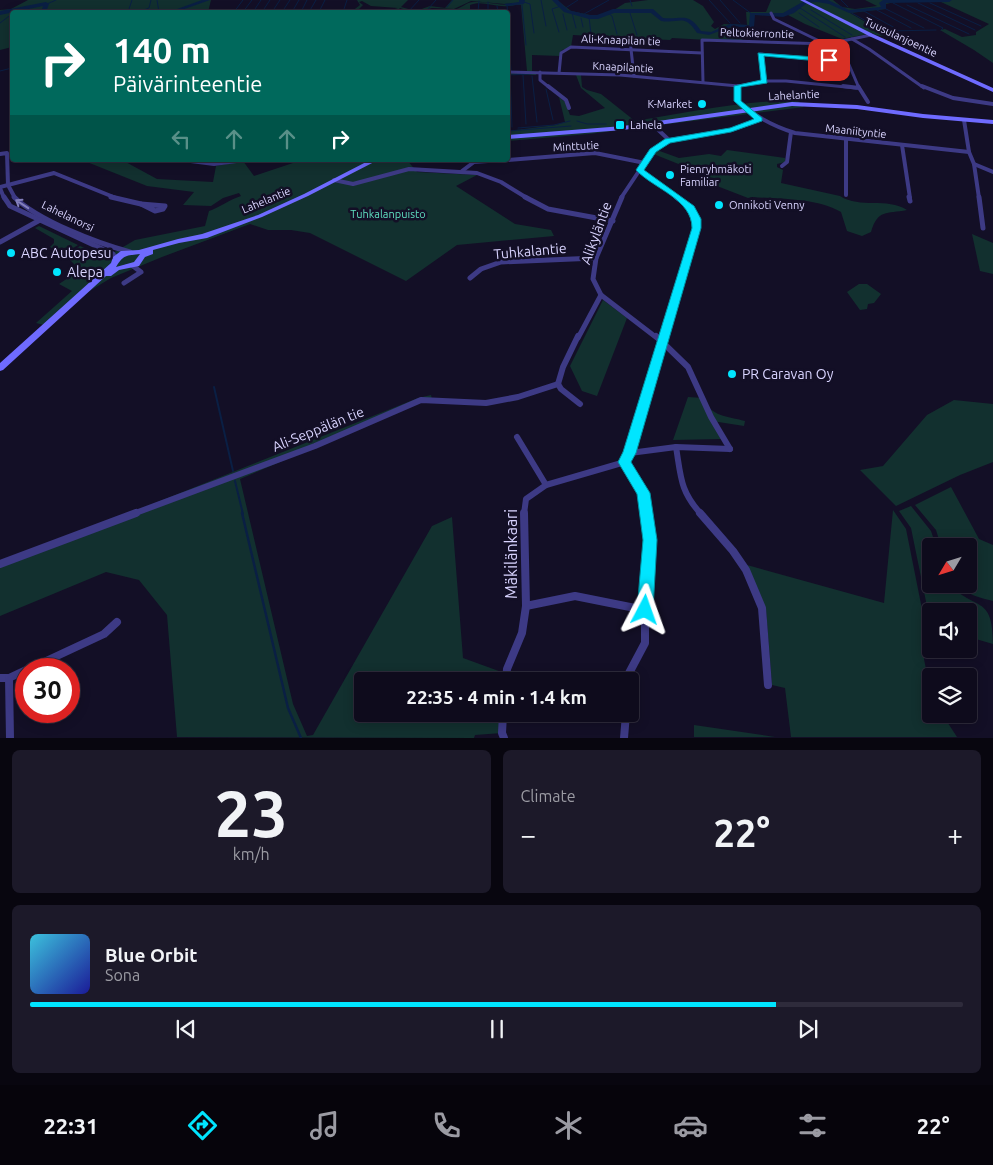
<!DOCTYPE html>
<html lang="en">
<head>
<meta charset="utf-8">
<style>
  :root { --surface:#0e0b1c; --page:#1c1929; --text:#f1f3f6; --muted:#9b9ba3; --line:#2e2b3b; --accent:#00e5ff }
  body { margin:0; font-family:Ubuntu,sans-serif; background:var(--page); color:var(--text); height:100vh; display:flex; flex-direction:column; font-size:19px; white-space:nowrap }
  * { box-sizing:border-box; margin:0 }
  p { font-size:16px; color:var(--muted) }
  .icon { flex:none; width:28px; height:28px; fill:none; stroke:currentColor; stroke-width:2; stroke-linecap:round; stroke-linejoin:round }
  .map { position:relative; height:738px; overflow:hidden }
  .details { display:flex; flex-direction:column; gap:12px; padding:12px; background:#08060f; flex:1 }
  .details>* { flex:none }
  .hud { position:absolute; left:10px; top:10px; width:500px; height:152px; border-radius:5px; box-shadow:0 2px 12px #0003,0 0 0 1px var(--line); background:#00695c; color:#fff; overflow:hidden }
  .needle { width:32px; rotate:232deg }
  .buttons { position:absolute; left:922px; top:538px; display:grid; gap:10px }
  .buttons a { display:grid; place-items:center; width:55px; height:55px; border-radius:5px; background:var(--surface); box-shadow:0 2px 12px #0003,0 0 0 1px var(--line); font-size:25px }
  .speed { position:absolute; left:15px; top:658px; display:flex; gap:10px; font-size:25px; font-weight:700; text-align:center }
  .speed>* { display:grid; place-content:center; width:65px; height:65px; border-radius:50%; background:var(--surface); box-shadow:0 2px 12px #0003,0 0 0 1px var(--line); line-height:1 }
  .speed .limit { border:8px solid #d22; background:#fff; color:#111 }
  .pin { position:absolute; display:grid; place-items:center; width:42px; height:42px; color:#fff; margin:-21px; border-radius:10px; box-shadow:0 2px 8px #0006 }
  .me { position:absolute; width:55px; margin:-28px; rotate:4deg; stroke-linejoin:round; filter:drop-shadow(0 0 4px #0008) }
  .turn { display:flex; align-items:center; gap:18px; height:105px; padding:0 20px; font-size:22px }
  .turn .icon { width:65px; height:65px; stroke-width:2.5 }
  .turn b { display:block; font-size:35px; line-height:42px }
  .lanes { display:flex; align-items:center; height:48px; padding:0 20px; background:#0003; justify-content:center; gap:25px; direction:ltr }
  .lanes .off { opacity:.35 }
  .big { font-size:38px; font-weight:700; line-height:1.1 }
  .details .card { flex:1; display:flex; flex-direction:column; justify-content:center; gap:8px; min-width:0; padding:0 18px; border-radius:8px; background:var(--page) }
  .details .dial { align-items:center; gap:0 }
  .dial b { font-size:65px; line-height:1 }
  .song { display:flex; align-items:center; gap:15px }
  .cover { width:60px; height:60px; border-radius:8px; background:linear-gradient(135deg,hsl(190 70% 55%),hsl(240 70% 35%)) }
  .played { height:5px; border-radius:2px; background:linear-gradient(90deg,var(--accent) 80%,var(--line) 80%) }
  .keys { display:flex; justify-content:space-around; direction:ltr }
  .heat { display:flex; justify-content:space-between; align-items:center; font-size:28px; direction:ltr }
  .details .tiles { flex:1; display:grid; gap:12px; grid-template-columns:1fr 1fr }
  .card:last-child { grid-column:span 2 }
  .trip { position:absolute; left:354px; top:672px; width:285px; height:50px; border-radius:5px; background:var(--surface); box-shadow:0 2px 12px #0003,0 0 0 1px var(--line); font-weight:700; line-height:50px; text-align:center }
  .tabs { display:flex; height:80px; justify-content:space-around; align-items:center; background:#06040b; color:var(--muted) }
  .tabs .icon { width:35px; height:35px }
  .tabs .active { color:var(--accent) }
  .tabs b { font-size:22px; color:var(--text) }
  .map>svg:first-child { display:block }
  .green { fill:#12302f }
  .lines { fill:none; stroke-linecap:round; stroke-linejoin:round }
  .stream-far2 { stroke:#0a1f44; stroke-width:1 }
  .stream-far1 { stroke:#0a1f44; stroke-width:2 }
  .stream { stroke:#0a1f44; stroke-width:2.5 }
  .river { fill:#0a1f44; fill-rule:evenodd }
  .street-far4 { stroke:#3d3a85; stroke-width:3 }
  .street-far3 { stroke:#3d3a85; stroke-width:4 }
  .street-far2 { stroke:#3d3a85; stroke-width:5 }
  .street-far1 { stroke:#3d3a85; stroke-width:6 }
  .street { stroke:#3d3a85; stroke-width:8 }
  .secondary { fill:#6f6bff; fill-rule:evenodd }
  .oneway { stroke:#837fbc }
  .route { fill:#00e5ff; stroke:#0095a6 }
  .poi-dot { fill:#00e5ff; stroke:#130f26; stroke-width:2 }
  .labels { text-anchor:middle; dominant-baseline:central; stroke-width:5; stroke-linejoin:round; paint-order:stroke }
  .far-street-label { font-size:11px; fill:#d9d4ff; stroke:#130f26 }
  .far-poi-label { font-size:11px; fill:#d9d4ff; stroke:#130f26; text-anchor:start }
  .far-park-label { font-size:11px; fill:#5fe0c0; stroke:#130f26 }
  .street-label { font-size:14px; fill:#d9d4ff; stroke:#130f26 }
  .poi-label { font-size:14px; fill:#d9d4ff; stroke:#130f26; text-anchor:start }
  .near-street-label { font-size:16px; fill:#d9d4ff; stroke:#130f26 }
</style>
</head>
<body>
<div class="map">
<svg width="993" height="738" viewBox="0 0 993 738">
  <rect width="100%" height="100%" fill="#130f26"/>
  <!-- green -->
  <g class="green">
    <polygon points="28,0 211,0 208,12 12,12 12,47 0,50 0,10 11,9"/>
    <path d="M357,0H408L401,7L416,11L430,6L445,8L452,0H557L571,11L595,16L614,10L625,3L648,0H693L703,6L714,22L711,26L715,29L724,24L747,25L746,12H766L771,0H833L842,7L855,9L877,6L865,0H993V63L974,50L940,30L945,29L962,37L976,35V32L989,24L941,2H895L886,4V9L850,13L874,27L893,33C885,35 879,38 872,33L842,39L805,24L788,15L758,13L754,15L753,26H735L744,42L672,38L670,40L573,35L571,47L562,50L560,56L532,55V71L536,72V75H508V71H527L521,5C516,4 513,6 509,6C496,8 482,0 470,5V12H422C432,7 442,11 453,10C461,9 466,2 474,2C490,1 507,8 521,3L504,4L471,1L454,9L432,8L418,12H412L400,8L399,9L403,10L402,12H390L388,11L398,8L371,6L362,1L359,2L363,5L356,12H344H351L360,5Z"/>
    <path d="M576,75H581L582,87L587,90L601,94L635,121C689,112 743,101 797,100L804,107L589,134L508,141V131L556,125L565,122L559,97L565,102L570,115L579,116L605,108L581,88Z"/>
    <path d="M654,149L679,158L709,154L721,156L727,150L785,158V162L777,164V167L783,170L781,183L840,196C860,209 887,197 907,210C886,214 878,209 871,232L862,236L847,231L841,212C816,198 780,199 752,197L748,198L717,186L696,171L651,153Z"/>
    <path d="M91,160H122L157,179L213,182L216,166L243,161L254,176L302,160H407L417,172L477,175L456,186L515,224L551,230L554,236L457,245L406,281L310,233L291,230H268L250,224L162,257L111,278L83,295L48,326L36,323L72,291L59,284L80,270L65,255L80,246L106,257L135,240L205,226L209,211C216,209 231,199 241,196L239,193L223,198L211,206L183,205L194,192L147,186L87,162Z"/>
    <polygon points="39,226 78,245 64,254 50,247 54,243 54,239 35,228"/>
    <polygon points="972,234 993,243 993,274 980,271"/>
    <polygon points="859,284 867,284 881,294 874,303 868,304 867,309 860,310 847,292"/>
    <polygon points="603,300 627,318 597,396 582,391 570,366"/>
    <polygon points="431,395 433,403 420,403 240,479 293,704 307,736 313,735 432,526 452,517 463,658 507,674 506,681 362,681 362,714 503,714 502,733 475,735 474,738 177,737 167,615 139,580 106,572 0,616 0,561 140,509 418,398"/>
    <path d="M688,397L703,398C711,417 727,416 745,421L744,426L712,421L721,439L673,440Z"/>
    <polygon points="954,400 993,404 993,462 960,475 896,506 860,470 883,466 927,415"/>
    <path d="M951,487L979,539L993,545V601C980,598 966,594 956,584H969V546H941L936,530L915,505Z"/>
    <path d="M911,506L931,531L936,546H931V584H950C974,612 993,593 993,644L969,637V611H931V626L911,528L899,511Z"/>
    <polygon points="893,510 906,529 925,624 924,659 931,695 931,714 942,714 957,737 791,737 785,688 772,685 766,610 747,565 884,603"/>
    <polygon points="694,725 775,737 694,737"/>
  </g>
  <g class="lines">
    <!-- stream-far2 -->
    <g class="stream-far2">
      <polyline points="157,0 159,12"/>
      <polyline points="541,0 546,26"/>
      <polyline points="630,0 632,6"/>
      <polyline points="709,0 730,23"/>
      <polyline points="720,0 740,23"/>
      <polyline points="733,0 752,14"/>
      <polyline points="841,0 848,7"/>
      <polyline points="488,2 488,12"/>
      <polyline points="524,2 530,4 534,33"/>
      <polyline points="893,3 943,28 941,30"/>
      <polyline points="918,3 975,30"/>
      <polyline points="930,3 981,26"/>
      <polyline points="47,4 56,0"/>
      <polyline points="507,4 511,71"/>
      <polyline points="522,5 526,45"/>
      <polyline points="907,5 969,34"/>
      <polyline points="497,6 498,12"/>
      <polyline points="797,6 845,37"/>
      <polyline points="447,7 453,0"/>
      <polyline points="873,8 911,28"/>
      <polyline points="884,8 924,28"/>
      <polyline points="428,9 436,0"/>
      <polyline points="564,9 578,0"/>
      <polyline points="811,10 852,35"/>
      <polyline points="862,10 895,28"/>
      <polyline points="141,11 149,8 151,0"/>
      <polyline points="848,11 875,26"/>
      <polyline points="14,12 18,9"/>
      <polyline points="128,12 132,0"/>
      <polyline points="234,12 243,0"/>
      <polyline points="243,12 252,0"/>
      <polyline points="253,12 261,0"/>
      <polyline points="262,12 270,0"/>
      <polyline points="272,12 280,0"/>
      <polyline points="282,12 290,0"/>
      <polyline points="292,12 299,0"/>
      <polyline points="301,12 307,0"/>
      <polyline points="309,12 316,0"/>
      <polyline points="319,12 325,0"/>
      <polyline points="343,12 347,0"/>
      <polyline points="408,12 419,0"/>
      <polyline points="478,12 479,1"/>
      <polyline points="572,13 576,28"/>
      <polyline points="608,13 612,16 617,34"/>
      <polyline points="630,13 637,35"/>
      <polyline points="799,13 819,27"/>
      <polyline points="563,14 567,30"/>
      <polyline points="584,14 609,0"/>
      <polyline points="589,17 591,34"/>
      <polyline points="581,18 583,27"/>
      <polyline points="0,23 12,14"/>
      <polyline points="890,31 936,30"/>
      <polyline points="559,32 552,9 561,6"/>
      <polyline points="0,71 12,68"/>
      <polyline points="510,74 512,127"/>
      <polyline points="508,75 531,74"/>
      <polyline points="523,75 526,124"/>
      <polyline points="532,76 537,122"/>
      <polyline points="546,89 553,120"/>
      <polyline points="577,121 587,124 606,124"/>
      <polyline points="518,128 554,125 570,121"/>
      <polyline points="508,131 571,126"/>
    </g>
    <!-- stream-far1 -->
    <g class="stream-far1">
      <polyline points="214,387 233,471"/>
      <polyline points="235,481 243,514"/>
    </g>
    <!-- stream -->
    <polyline class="stream" points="242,513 288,708 301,738"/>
    <!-- river -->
    <g class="river">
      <polygon points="202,0 210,0 176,12 169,12"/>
      <polygon points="519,0 525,0 524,4 507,6 504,4 519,2"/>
      <path d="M552,0H558L568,10L589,15H597L613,9H653L663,18C682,20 688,11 701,31L711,32L730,24L749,25L750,13H783L806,0H828L849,10L881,7L879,3L883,0H952L949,2L886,3V9L849,13L829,4L817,2L807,3L794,13L783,17L755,15L754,27H730L709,35L697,33C684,13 680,24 661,21L651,13H614L598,19H589L564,12Z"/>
      <polygon points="46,2 49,4 46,12 41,12 43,6 0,15 0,11"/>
    </g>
    <!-- street-far4 -->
    <g class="street-far4">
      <polyline points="771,13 774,19 844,53 859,88"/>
      <polyline points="852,39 869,49 924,88"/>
      <polyline points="630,40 634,76"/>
      <polyline points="508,72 620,75 738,86 765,81 786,81 856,88"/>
      <polyline points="540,72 540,80 550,88"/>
      <polyline points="559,73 561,53 571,47 702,53"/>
      <polyline points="765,81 760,54 848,61"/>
      <polyline points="703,82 702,40 828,44 871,35"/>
    </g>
    <!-- street-far3 -->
    <g class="street-far3">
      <polyline points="548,86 566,100 569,108"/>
      <path d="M738,86V101C755,117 773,126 795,133L969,152"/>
      <polyline points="843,86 859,88"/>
      <polyline points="858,86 868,102"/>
      <polyline points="922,86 953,98 993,104"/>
      <polyline points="964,120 969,152 974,164 993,172"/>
      <polyline points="652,124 669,140"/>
      <polyline points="846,139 846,195"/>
      <polyline points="902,145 910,198"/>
      <polyline points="0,154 7,153 8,185 15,198"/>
      <polyline points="183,160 214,164 244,160"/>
      <polyline points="508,160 595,153 645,163"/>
      <polyline points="974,164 979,198"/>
      <polyline points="782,166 787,162 791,132"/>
      <polyline points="640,170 678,198"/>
      <polyline points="462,171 474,162 502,160"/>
      <polyline points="334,180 353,184 409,169 477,173 501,182 527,198"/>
      <polyline points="0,187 54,173 116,198"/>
      <polyline points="0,188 4,198"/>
      <polyline points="621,198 653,150 669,140 731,130 759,120"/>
    </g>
    <!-- street-far2 -->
    <g class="street-far2">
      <polyline points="4,197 10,206 113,254 116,259"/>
      <path d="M14,197C39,221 97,243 130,252"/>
      <polyline points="111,197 141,204"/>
      <polyline points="525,197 548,209 613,221"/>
      <polyline points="622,197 596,258 593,279 601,295 657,338"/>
      <polyline points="909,197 910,201"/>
      <polyline points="979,197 983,228"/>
      <polygon points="141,204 165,206 163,209 155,211"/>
      <polyline points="0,242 40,220"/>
      <polyline points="470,278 481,269 501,262 596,258"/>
      <polyline points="124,283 141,272 133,266"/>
      <polyline points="578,338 601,295"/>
      <path d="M664,338L696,228C696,212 688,206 676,197"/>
    </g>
    <!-- street-far1 -->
    <g class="street-far1">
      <polyline points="656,336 688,367 711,417 730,449"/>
      <polyline points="558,384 563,367 578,336"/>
      <polyline points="558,384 561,389 580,404"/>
      <polyline points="517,437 546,485"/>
      <path d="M676,447C681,477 680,491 701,514"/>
      <polyline points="630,453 676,447 730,449"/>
      <polyline points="625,462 630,453 664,336"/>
      <polyline points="625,462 643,493 646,514"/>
      <polyline points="133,514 315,446 421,400 486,403 518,397 558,384"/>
      <polyline points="524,514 526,499 546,485 625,462"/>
    </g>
    <!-- street -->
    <g class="street">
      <polyline points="700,513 733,551 746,570 762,608 768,685"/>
      <polyline points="0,564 136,513"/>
      <polyline points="526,606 575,596 645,610"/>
      <polyline points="29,669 104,634 117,622"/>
      <polyline points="0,678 9,678 26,670"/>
      <polyline points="9,678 10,738"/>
      <polyline points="506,681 507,669 522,633 526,606 524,513"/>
      <polyline points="628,681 628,675 645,643 645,610 650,540 646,513"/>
      <polyline points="503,714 502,733 504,738"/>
      <polyline points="624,738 626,714"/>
    </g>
    <!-- secondary -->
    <g class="secondary">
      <polygon points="800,0 805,0 873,34 993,88 993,92 869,36"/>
      <polygon points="792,102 857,105 923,114 993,120 993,124 923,118 857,109 792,106 623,130 508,139 508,135 623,126"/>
      <path d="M370,160H378L308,196L262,217L207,238L179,243L153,250V254L145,257L139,266L119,270L111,276H106L3,370L0,371V363L111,263L113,257L121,251L139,250L178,239L202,234L258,215L304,194ZM140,254L134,262L116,267C124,254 126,256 140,254Z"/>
    </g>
  </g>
  <!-- one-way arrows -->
  <defs><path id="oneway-shaft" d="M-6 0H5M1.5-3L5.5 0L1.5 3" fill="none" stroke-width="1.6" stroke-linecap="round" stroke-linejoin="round" transform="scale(1.25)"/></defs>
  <use class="oneway" href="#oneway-shaft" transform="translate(22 204) rotate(-147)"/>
  <!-- route -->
  <path class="route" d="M758,53L829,58L832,60L829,62L764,56L767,83L741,87V101L762,118V121L731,132L670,143L656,152L644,170L694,206L701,219V228L636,453L631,462L650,493L657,540L653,610L651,615L645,617L640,615L637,610L643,540L637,494L618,462L623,452L692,228C692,199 654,189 636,170L650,149L665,139L730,128L754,119L734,101V86L761,80Z"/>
  <!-- markers -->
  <g class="poi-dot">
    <circle cx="702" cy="104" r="5"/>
    <rect x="615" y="120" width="10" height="10" rx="2.5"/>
    <circle cx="670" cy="175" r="5"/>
    <circle cx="719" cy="205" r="5"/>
    <circle cx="11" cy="253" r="5"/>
    <circle cx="57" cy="272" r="5"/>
    <circle cx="732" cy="374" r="5"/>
  </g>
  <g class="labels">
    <!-- far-street labels -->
    <g class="far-street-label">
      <text transform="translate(757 33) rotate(2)">Peltokierrontie</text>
      <text transform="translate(901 37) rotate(25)">Tuusulanjoentie</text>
      <text transform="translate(621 40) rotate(2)">Ali-Knaapilan tie</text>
      <text transform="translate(623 67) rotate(3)">Knaapilantie</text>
      <text transform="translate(794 95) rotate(-3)">Lahelantie</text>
      <text transform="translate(856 131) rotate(6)">Maaniityntie</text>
      <text transform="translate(576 146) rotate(-3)">Minttutie</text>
      <text transform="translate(266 200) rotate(-23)">Lahelantie</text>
      <text transform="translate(68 216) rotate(26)">Lahelanorsi</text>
    </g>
    <!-- far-poi labels -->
    <g class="far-poi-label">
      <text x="692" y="104" text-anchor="end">K-Market</text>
      <text x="630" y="125">Lahela</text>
      <text x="680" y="169">Pienryhmäkoti<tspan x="680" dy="13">Familiar</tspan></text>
      <text x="729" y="205">Onnikoti Venny</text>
    </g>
    <!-- far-park labels -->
    <g class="far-park-label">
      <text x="388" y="214">Tuhkalanpuisto</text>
    </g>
    <!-- street labels -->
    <g class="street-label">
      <text transform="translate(596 233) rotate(-70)">Alikyläntie</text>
      <text transform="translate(530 251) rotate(-5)">Tuhkalantie</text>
      <text transform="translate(318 429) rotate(-22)">Ali-Seppälän tie</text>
    </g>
    <!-- poi labels -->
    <g class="poi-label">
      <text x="21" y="253">ABC Autopesu</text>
      <text x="67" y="272">Alepa</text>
      <text x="742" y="374">PR Caravan Oy</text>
    </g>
    <!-- near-street labels -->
    <g class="near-street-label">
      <text transform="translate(511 554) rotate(-90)">Mäkilänkaari</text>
    </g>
  </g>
</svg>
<div class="buttons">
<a><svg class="needle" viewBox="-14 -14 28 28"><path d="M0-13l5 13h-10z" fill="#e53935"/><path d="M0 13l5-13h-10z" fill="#9b9ba3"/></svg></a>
<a><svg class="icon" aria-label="sound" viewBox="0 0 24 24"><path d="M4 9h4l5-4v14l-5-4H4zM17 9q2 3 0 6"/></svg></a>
<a><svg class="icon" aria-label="layers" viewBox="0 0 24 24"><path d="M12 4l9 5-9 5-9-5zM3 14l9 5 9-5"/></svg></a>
</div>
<div class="speed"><div class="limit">30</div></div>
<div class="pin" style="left:829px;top:60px;background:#d93025"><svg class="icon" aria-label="arrive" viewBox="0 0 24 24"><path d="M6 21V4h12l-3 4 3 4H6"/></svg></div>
<svg class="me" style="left:645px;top:610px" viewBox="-20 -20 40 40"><path d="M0-17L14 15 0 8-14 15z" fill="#00e5ff" stroke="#fff" stroke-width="4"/></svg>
<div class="trip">22:35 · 4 min · 1.4 km</div>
<div class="hud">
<div class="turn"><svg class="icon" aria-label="right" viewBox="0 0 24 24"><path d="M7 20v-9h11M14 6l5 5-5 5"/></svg><div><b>140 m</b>Päivärinteentie</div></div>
<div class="lanes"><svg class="icon off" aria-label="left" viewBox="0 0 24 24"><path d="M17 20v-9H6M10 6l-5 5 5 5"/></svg><svg class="icon off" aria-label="ahead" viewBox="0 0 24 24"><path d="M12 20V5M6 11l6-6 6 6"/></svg><svg class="icon off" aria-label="ahead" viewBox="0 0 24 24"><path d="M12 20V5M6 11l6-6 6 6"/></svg><svg class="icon" aria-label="right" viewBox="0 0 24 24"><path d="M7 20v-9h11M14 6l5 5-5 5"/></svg></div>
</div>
</div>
<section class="details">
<div class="tiles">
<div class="card dial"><b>23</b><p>km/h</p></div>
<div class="card"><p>Climate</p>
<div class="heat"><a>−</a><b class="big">22°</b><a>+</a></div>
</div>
<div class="card">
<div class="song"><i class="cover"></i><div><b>Blue Orbit</b><p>Sona</p></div></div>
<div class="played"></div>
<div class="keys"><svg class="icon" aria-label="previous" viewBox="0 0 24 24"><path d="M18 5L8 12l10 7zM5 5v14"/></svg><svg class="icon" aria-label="pause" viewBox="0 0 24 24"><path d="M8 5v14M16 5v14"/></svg><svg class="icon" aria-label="next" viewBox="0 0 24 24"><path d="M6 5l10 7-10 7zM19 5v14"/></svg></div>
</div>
</div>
</section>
<nav class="tabs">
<b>22:31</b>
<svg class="icon active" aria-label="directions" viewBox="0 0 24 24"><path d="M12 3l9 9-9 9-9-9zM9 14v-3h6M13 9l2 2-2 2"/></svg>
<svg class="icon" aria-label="music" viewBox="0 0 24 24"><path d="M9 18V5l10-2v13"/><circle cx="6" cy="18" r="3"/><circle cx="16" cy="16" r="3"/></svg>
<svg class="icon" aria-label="phone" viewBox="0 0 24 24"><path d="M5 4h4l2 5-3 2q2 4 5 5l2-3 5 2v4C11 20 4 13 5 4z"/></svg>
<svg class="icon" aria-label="climate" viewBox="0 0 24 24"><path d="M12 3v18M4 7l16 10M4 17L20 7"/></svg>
<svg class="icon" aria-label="car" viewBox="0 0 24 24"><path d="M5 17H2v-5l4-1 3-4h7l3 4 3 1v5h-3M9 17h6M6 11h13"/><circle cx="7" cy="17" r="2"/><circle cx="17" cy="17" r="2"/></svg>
<svg class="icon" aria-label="filters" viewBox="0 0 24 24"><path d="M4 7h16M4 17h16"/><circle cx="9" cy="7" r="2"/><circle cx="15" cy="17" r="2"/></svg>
<b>22°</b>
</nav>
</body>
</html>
